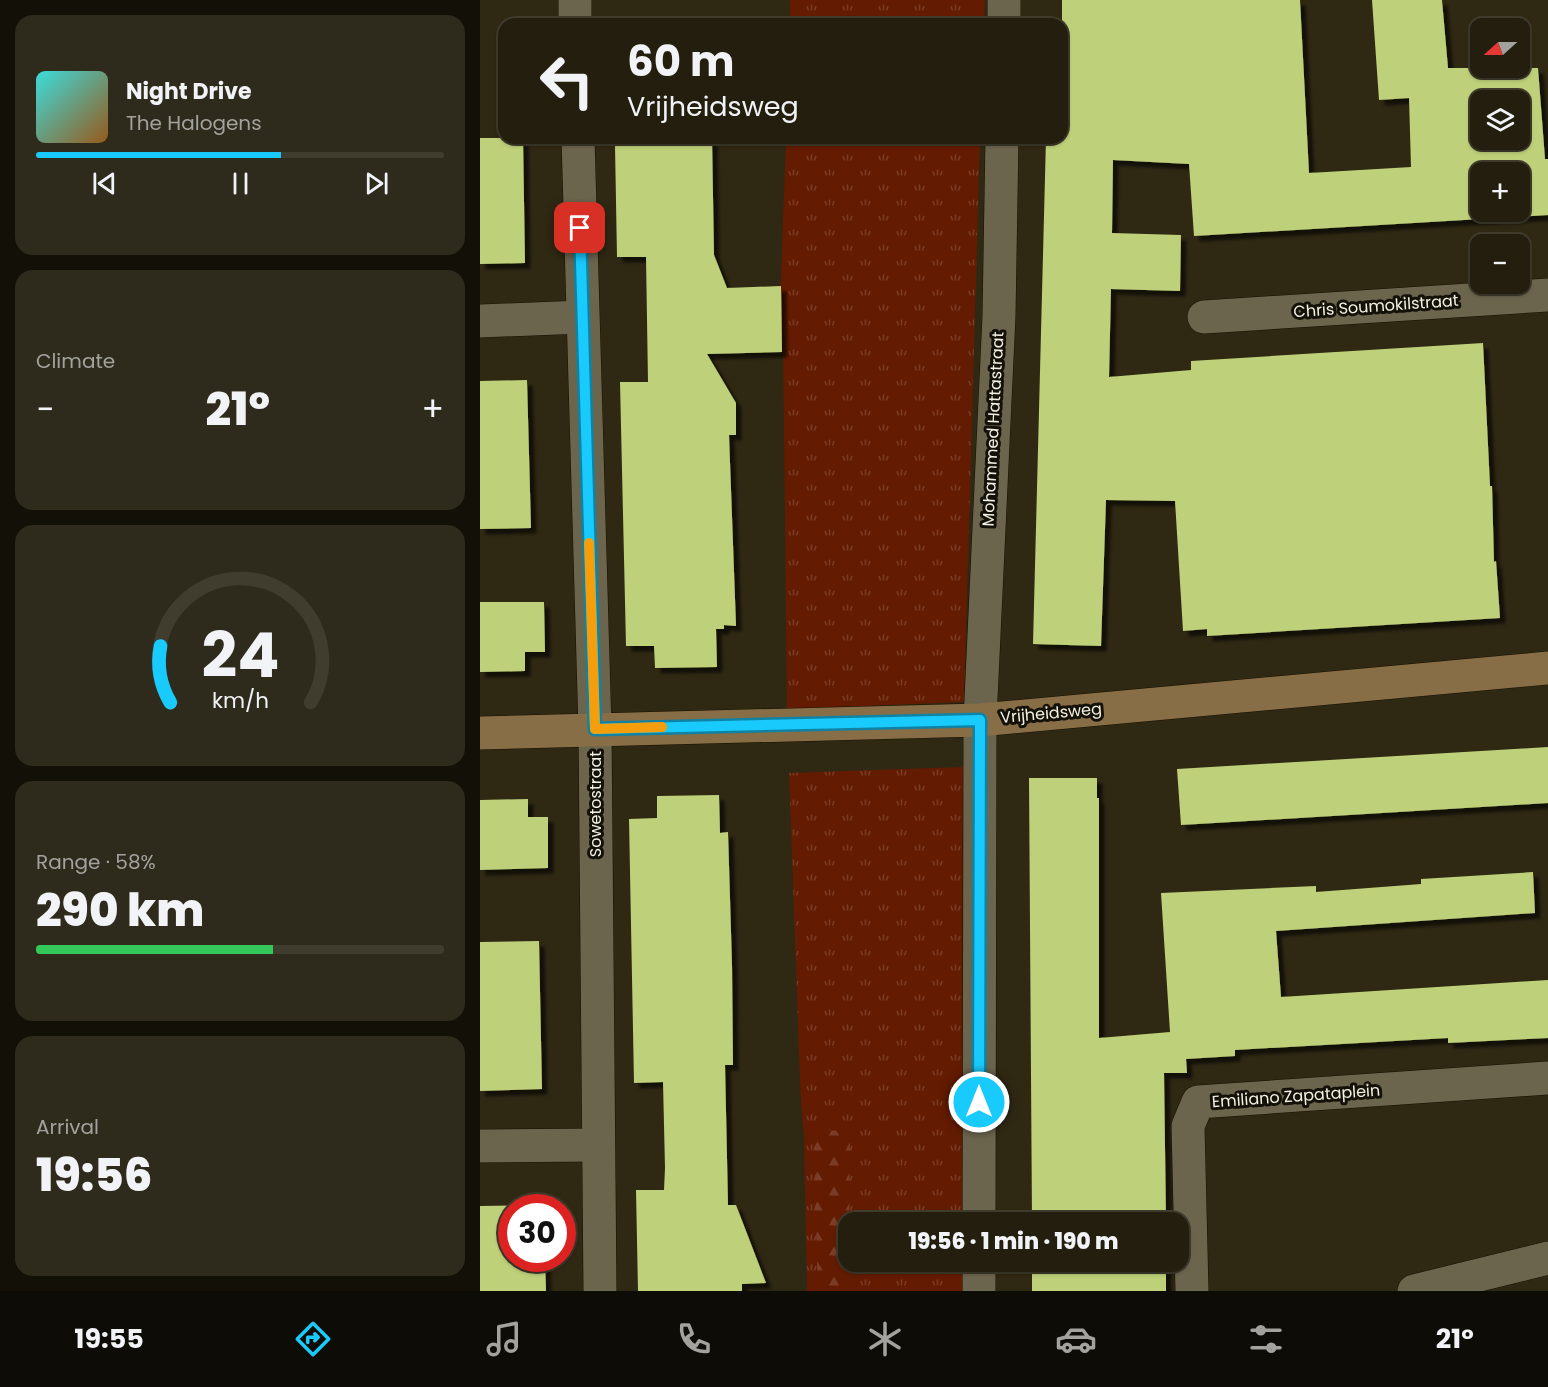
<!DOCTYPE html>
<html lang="en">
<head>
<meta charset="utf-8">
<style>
  :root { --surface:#231e0e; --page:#2f2b1c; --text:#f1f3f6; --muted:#a3a29e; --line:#403c2e; --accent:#19cafc }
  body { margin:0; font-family:Poppins,sans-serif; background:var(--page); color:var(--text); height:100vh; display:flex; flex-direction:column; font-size:22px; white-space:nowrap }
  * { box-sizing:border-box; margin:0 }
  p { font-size:20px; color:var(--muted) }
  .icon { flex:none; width:33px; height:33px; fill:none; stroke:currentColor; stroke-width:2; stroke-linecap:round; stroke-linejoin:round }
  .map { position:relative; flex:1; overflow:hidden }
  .panel { display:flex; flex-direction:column; gap:15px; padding:15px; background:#131008; width:480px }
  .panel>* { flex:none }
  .top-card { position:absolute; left:18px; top:18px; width:570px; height:126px; border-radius:18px; box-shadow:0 2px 4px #0004,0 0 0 2px var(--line); background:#231e0e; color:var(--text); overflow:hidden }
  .needle { width:39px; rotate:249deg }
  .tools { position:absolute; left:990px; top:18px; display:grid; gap:12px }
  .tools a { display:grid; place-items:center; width:60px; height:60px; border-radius:12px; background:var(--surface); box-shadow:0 2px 4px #0004,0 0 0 2px var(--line); font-size:30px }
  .speed { position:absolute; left:18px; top:1194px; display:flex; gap:12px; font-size:30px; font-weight:700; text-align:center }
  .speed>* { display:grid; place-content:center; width:78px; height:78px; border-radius:50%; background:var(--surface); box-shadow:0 2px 4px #0004,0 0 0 2px var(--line); line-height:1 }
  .speed .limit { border:9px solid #d22; background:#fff; color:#111 }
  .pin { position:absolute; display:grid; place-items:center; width:51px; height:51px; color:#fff; margin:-26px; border-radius:12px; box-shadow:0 3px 9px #0006 }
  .me { position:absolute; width:66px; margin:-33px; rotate:0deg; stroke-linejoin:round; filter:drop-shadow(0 0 4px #0008) }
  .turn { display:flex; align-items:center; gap:21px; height:126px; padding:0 30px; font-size:27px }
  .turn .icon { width:78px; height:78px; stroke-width:2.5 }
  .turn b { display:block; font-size:42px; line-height:51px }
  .big { font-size:45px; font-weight:800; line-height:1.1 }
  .panel .tile { flex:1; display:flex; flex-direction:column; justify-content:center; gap:9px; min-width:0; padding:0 21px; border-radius:18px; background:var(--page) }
  .panel .dial { align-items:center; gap:0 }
  .dial svg { height:156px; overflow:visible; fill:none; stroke:var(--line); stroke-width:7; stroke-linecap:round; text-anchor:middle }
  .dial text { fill:var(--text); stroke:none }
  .song { display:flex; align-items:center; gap:18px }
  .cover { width:72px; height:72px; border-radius:9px; background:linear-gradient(135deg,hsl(180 70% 55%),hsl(30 70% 35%)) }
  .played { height:6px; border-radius:3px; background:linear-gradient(90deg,var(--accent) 60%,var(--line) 60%) }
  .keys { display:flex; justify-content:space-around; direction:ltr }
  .heat { display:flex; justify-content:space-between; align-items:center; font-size:33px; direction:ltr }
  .charge { height:9px; border-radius:4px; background:linear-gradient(90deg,#34c759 58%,var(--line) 0) }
  .trip { position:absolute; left:358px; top:1212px; width:351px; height:60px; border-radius:18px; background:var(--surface); box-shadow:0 2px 4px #0004,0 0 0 2px var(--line); font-weight:800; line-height:60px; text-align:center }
  .menu { display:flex; height:96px; justify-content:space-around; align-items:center; background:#0e0c06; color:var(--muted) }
  .menu .icon { width:42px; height:42px }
  .menu .current { color:var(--accent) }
  .menu b { font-size:27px; color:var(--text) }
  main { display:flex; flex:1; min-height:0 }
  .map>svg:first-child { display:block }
  .grass { fill:url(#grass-tufts) }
  .forest { fill:url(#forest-firs) }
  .building { fill:#bed079; fill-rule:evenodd; filter:url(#shadow) }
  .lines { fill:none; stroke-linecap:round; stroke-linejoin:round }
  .street-casing { stroke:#171000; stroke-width:34 }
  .secondary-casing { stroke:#171000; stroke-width:34 }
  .street { stroke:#6c654e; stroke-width:33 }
  .secondary { stroke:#886e46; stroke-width:33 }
  .route-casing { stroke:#1083a4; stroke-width:15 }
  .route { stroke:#19cafc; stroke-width:10 }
  .slow { stroke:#f59e0b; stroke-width:10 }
  .labels { text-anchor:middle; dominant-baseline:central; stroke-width:6; stroke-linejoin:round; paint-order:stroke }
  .street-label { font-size:16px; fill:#f4f0e3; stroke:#141108 }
</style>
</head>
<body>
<main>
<section class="panel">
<div class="tile">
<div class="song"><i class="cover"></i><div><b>Night Drive</b><p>The Halogens</p></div></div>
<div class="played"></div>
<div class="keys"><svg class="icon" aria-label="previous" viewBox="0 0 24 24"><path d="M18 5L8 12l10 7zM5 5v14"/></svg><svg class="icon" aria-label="pause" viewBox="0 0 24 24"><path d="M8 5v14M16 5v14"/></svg><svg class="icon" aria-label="next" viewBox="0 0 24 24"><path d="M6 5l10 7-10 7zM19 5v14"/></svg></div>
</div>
<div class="tile"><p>Climate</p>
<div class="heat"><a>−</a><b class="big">21°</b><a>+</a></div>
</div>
<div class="tile dial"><svg viewBox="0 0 100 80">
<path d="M14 69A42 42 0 1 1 86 69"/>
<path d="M14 69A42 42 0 0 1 9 40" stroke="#19cafc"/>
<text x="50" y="56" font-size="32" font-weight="700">24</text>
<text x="50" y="72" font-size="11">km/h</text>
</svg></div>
<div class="tile"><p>Range · 58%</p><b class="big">290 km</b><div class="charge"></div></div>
<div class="tile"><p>Arrival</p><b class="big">19:56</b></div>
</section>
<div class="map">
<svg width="1068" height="1291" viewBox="0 0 1068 1291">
  <defs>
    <pattern id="grass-tufts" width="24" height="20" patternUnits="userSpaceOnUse" patternTransform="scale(1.5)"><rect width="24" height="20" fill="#631b01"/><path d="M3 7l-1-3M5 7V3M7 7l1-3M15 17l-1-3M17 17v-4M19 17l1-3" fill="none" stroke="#7a3c26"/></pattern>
    <pattern id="forest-firs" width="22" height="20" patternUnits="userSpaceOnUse" patternTransform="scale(1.5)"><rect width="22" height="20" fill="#631b01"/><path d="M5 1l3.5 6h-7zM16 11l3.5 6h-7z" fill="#7a3c26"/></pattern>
    <filter id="shadow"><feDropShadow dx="5.5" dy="5.5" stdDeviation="1.5" flood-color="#0009"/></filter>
  </defs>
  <rect width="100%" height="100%" fill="#2f2813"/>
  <!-- grass -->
  <g class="grass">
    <polygon points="310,0 505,0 504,24 310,24"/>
    <polygon points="306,138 500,138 484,702 307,709 303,340 300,306"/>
    <polygon points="483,767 482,1222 369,1222 369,1262 482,1262 482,1291 327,1291 324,1135 321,1106 309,773"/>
  </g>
  <!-- forest -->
  <polygon class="forest" points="333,1130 370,1131 369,1262 371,1262 371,1291 338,1291"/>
  <!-- building -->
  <g class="building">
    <path d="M582,0H820L829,173L931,167L929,98L899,100L892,0H962L968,68H1058L1065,159H1068V215L714,236L709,164L633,160L632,233L701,235L700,291L631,289L629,377L711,370V361L1003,343L1010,486H1012L1014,562L1016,561L1020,618L727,636V629L703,631L695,501L626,500L621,646L553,644L566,138H582ZM1000,100H1040V140H1000ZM1000,172H1040V212H1000Z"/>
    <polygon points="0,138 43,138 45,263 0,264"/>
    <polygon points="163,138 232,138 234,255 247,288 301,286 302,352 227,354 256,403 256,435 249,435 256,626 244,625 244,629 236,629 237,667 175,668 174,646 146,646 140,382 168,382 166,257 137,257 135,146 163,146"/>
    <polygon points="47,380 51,528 0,529 0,381"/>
    <polygon points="0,602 64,602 65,652 45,652 45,671 0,672"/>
    <polygon points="1068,747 1068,803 701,825 697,769"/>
    <polygon points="549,778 617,778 617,798 619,798 619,1038 690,1032 681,893 836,886 836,892 941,884 941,879 1053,872 1055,913 796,931 801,997 1068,980 1068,1038 968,1043 968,1038 755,1050 755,1056 706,1059 707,1073 684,1073 686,1222 552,1222"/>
    <polygon points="239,795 240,833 248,832 252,965 253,1065 245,1065 248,1205 256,1205 286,1283 262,1284 262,1291 158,1291 156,1190 184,1190 185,1168 183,1082 154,1083 149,819 177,818 177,796"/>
    <polygon points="48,799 48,817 68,817 68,868 0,870 0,800"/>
    <polygon points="59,941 62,1089 0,1091 0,942"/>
    <polygon points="64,1205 64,1208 32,1208 32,1258 65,1258 66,1291 0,1291 0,1206"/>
    <rect x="552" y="1262" width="134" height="29"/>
  </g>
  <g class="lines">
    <!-- street casing -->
    <g class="street-casing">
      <g id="street">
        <polyline points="95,0 95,24"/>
        <polyline points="524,24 524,0"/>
        <polyline points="98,138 115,729 120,1291"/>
        <polyline points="724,317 1068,295"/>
        <polyline points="0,321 102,317"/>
        <polyline points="0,1146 118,1145"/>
        <polyline points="499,1222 500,720 519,316 522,138"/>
        <polyline points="499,1262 499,1291"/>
        <polyline points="712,1291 708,1126 718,1102 1068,1078"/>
        <polyline points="934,1291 1068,1258"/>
      </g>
    </g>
    <!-- secondary casing -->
    <g class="secondary-casing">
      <polyline id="secondary" points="0,733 500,720 1068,668"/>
    </g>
    <!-- street -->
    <use href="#street" class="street"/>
    <!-- secondary -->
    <use href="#secondary" class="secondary"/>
  </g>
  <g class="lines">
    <!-- route casing -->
    <g class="route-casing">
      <polyline id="route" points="100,228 115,729 500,720 499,1102"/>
    </g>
    <!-- route -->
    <use href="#route" class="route"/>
    <!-- slow -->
    <polyline class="slow" points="109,543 115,729 182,727"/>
  </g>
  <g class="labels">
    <!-- street labels -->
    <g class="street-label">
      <text transform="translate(896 306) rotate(-4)">Chris Soumokilstraat</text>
      <text transform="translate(513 429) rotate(-87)">Mohammed Hattastraat</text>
      <text transform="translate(571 713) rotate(-5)">Vrijheidsweg</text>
      <text transform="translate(115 804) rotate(-90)">Sowetostraat</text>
      <text transform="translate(816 1096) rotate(-4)">Emiliano Zapataplein</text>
    </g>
  </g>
</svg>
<div class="tools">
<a><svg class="needle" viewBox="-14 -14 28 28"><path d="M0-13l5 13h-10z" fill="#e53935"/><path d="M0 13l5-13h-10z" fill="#a3a29e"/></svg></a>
<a><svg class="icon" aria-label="layers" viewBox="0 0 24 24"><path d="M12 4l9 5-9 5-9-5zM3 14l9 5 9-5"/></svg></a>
<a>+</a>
<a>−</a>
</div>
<div class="speed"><div class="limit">30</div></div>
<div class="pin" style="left:100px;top:228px;background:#d93025"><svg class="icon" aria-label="arrive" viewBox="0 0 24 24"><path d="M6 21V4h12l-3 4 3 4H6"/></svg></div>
<svg class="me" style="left:499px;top:1102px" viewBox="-20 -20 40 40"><circle r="17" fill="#19cafc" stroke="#fff" stroke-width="3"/><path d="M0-11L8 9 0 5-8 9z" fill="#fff"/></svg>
<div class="trip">19:56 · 1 min · 190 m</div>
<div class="top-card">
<div class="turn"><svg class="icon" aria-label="left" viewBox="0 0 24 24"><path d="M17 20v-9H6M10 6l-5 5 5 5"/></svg><div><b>60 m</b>Vrijheidsweg</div></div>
</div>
</div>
</main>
<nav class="menu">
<b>19:55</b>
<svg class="icon current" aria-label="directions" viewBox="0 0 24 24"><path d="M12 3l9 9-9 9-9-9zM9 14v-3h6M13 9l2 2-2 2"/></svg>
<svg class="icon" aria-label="music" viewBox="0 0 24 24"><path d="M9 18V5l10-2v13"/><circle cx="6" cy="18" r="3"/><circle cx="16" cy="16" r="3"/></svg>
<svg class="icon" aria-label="phone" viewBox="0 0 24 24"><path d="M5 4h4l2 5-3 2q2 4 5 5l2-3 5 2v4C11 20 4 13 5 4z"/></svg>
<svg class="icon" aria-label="climate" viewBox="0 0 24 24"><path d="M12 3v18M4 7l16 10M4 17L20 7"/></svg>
<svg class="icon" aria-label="car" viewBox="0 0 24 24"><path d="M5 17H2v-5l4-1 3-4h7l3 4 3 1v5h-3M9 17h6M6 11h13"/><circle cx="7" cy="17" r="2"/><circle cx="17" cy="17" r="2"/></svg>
<svg class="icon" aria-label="filters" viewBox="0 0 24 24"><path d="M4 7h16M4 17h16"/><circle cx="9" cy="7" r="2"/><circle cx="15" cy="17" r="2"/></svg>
<b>21°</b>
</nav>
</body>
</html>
